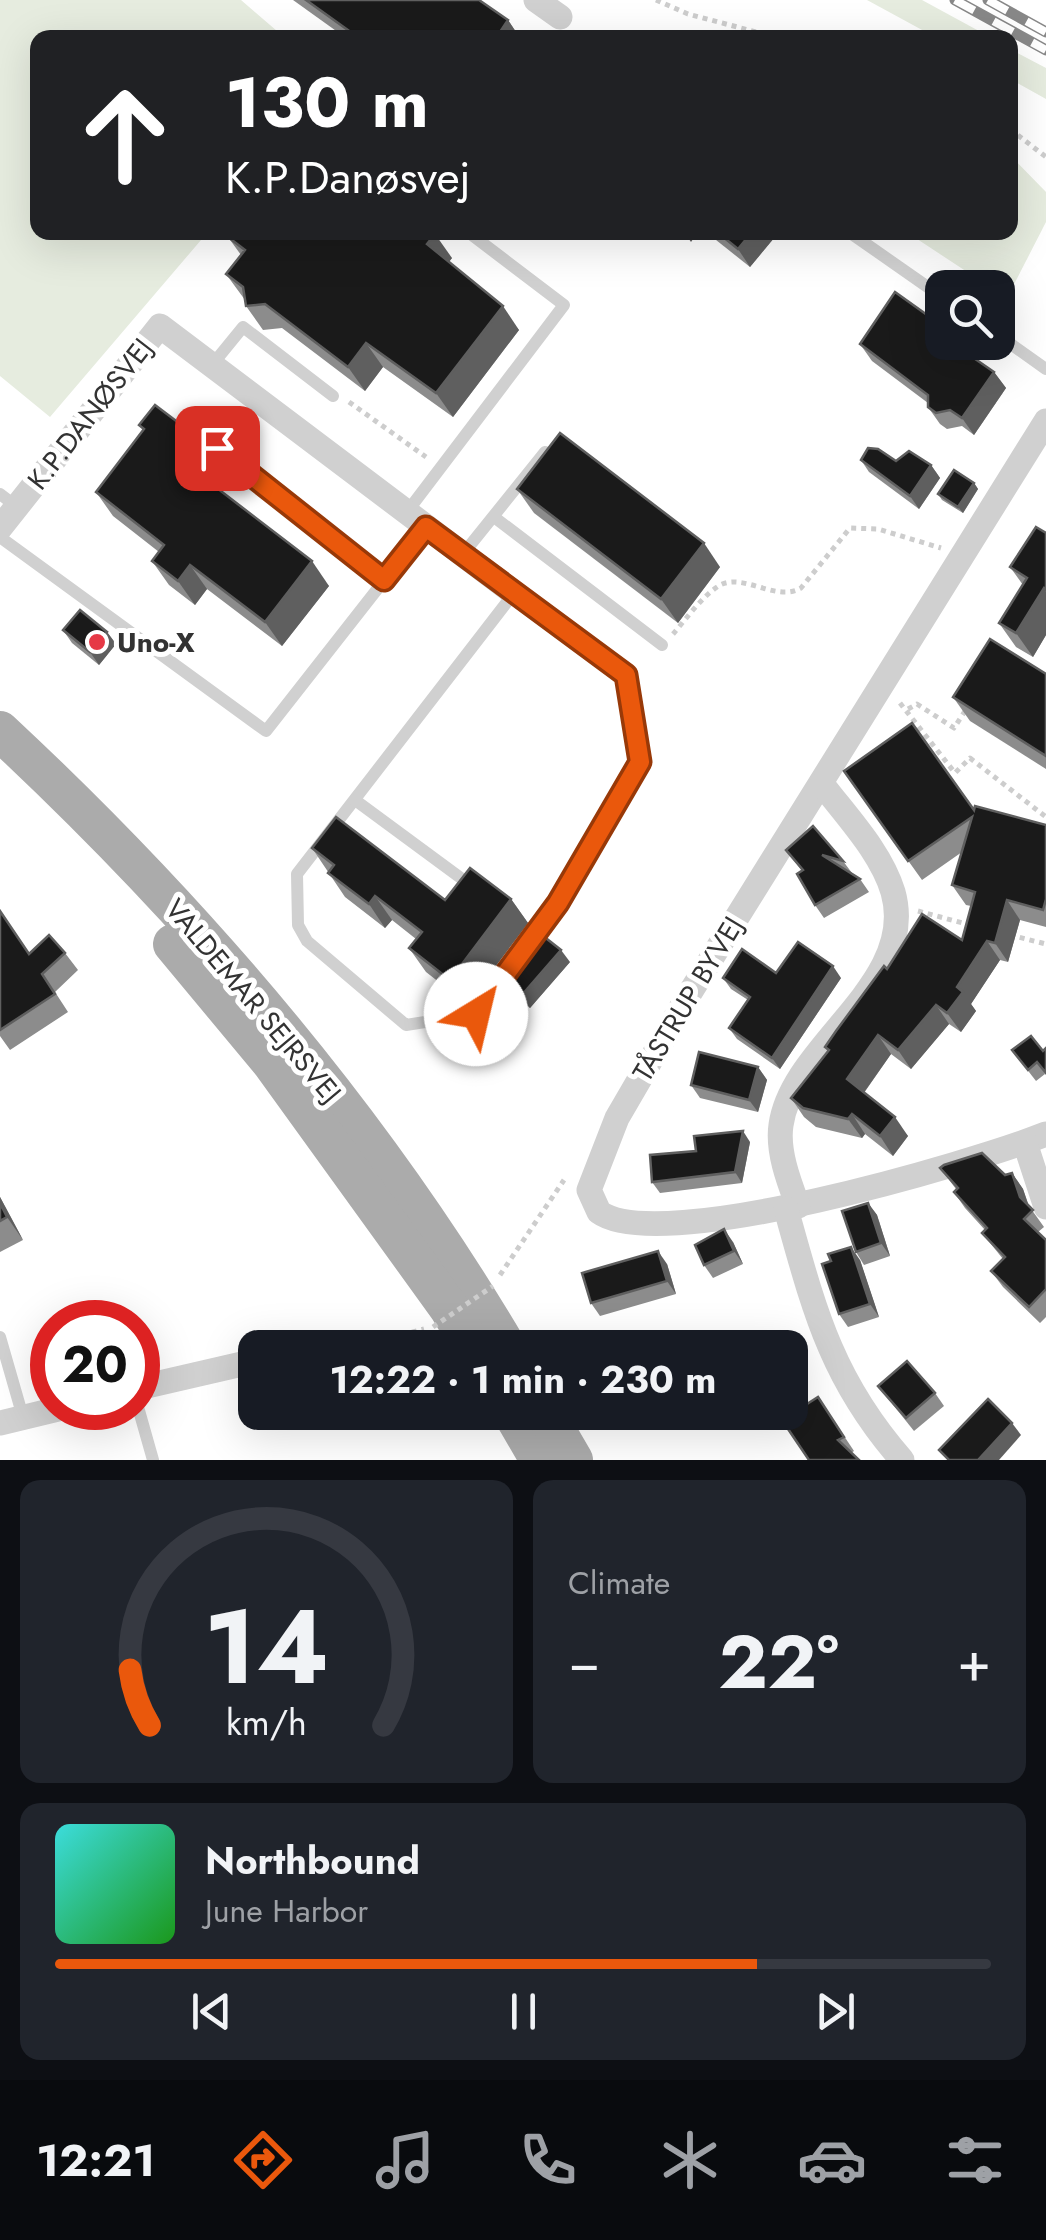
<!DOCTYPE html>
<html lang="en">
<head>
<meta charset="utf-8">
<style>
  :root { --surface:#171b24; --page:#20242c; --text:#f1f3f6; --muted:#9ea1a6; --line:#363941; --accent:#ea580c }
  body { margin:0; font-family:Jost,sans-serif; background:var(--page); color:var(--text); height:100vh; display:flex; flex-direction:column; font-size:38px; white-space:nowrap }
  * { box-sizing:border-box; margin:0 }
  p { font-size:32px; color:var(--muted) }
  .icon { flex:none; width:55px; height:55px; fill:none; stroke:currentColor; stroke-width:2; stroke-linecap:round; stroke-linejoin:round }
  .map { position:relative; height:1460px; overflow:hidden }
  .sheet { display:flex; flex-direction:column; gap:20px; padding:20px; background:#0d0f14; flex:1 }
  .sheet>* { flex:none }
  .banner { position:absolute; left:30px; top:30px; width:988px; height:210px; border-radius:20px; box-shadow:0 10px 40px #0002; background:#202124; color:#fff; overflow:hidden }
  .tools { position:absolute; left:925px; top:270px; display:grid; gap:20px }
  .tools a { display:grid; place-items:center; width:90px; height:90px; border-radius:20px; background:var(--surface); box-shadow:0 10px 40px #0002; font-size:50px }
  .speed { position:absolute; left:30px; top:1300px; display:flex; gap:20px; font-size:50px; font-weight:700; text-align:center }
  .speed>* { display:grid; place-content:center; width:130px; height:130px; border-radius:50%; background:var(--surface); box-shadow:0 10px 40px #0002; line-height:1 }
  .speed .limit { border:15px solid #d22; background:#fff; color:#111 }
  .pin { position:absolute; display:grid; place-items:center; width:85px; height:85px; color:#fff; margin:-42px; border-radius:20px; box-shadow:0 5px 15px #0006 }
  .me { position:absolute; width:110px; margin:-55px; rotate:36deg; stroke-linejoin:round; filter:drop-shadow(0 0 8px #0008) }
  .turn { display:flex; align-items:center; gap:35px; height:210px; padding:0 30px; font-size:45px }
  .turn .icon { width:130px; height:130px; stroke-width:2.5 }
  .turn b { display:block; font-size:70px; line-height:85px }
  .big { font-size:75px; font-weight:700; line-height:1.1 }
  .sheet .tile { flex:1; display:flex; flex-direction:column; justify-content:center; gap:15px; min-width:0; padding:0 35px; border-radius:20px; background:var(--page) }
  .sheet .dial { align-items:center; gap:0 }
  .dial svg { height:260px; overflow:visible; fill:none; stroke:var(--line); stroke-width:7; stroke-linecap:round; text-anchor:middle }
  .dial text { fill:var(--text); stroke:none }
  .song { display:flex; align-items:center; gap:30px }
  .cover { width:120px; height:120px; border-radius:15px; background:linear-gradient(135deg,hsl(180 70% 55%),hsl(120 70% 35%)) }
  .played { height:10px; border-radius:5px; background:linear-gradient(90deg,var(--accent) 75%,var(--line) 75%) }
  .keys { display:flex; justify-content:space-around; direction:ltr }
  .heat { display:flex; justify-content:space-between; align-items:center; font-size:55px; direction:ltr }
  .sheet .tiles { flex:1; display:grid; gap:20px; grid-template-columns:1fr 1fr }
  .tile:last-child { grid-column:span 2 }
  .trip { position:absolute; left:238px; top:1330px; width:570px; height:100px; border-radius:20px; background:var(--surface); box-shadow:0 10px 40px #0002; font-weight:700; line-height:100px; text-align:center }
  .tabs { display:flex; height:160px; justify-content:space-around; align-items:center; background:#090b0e; color:var(--muted) }
  .tabs .icon { width:70px; height:70px }
  .tabs .selected { color:var(--accent) }
  .tabs b { font-size:45px; color:var(--text) }
  .map>svg:first-child { display:block }
  .green { fill:#e6ecdf }
  .lines { fill:none; stroke-linecap:round; stroke-linejoin:round }
  .path { stroke:#cdcdcd; stroke-width:5; stroke-dasharray:5 5; stroke-linecap:butt }
  .service { stroke:#d0d0d0; stroke-width:12 }
  .minor { stroke:#d0d0d0; stroke-width:25 }
  .primary { stroke:#ababab; stroke-width:40 }
  .rail-casing { stroke:#888; stroke-width:11 }
  .rail { stroke:#fff; stroke-width:8; stroke-dasharray:22; stroke-linecap:butt }
  .path-bridge { stroke:#cdcdcd; stroke-width:5; stroke-dasharray:5 5; stroke-linecap:butt }
  .wall { fill:#8c8c8c }
  .shaded-wall { fill:#5f5f5f }
  .building { fill:#1a1a1a; stroke:#5f5f5f; stroke-width:2.5 }
  .route-casing { stroke:#983908; stroke-width:25 }
  .route { stroke:#ea580c; stroke-width:18 }
  .poi-dot { fill:#e63946; stroke:#fff; stroke-width:4 }
  .labels { text-anchor:middle; dominant-baseline:central; stroke-width:10; stroke-linejoin:round; paint-order:stroke }
  .street-label { font-size:28px; fill:#333; stroke:#fff }
  .poi-label { font-size:28px; font-weight:bold; fill:#333; stroke:#fff; text-anchor:start }
</style>
</head>
<body>
<div class="map">
<svg width="1046" height="1460" viewBox="0 0 1046 1460">
  <rect width="100%" height="100%" fill="#fff"/>
  <!-- green -->
  <g class="green">
    <polygon points="0,0 241,0 284,37 38,38 38,232 207,233 50,417 0,376"/>
    <polygon points="867,0 922,0 990,37 935,37"/>
    <polygon points="1010,49 1046,68 1046,99 1010,79"/>
    <polygon points="1010,155 1046,192 1046,222 1007,298 998,288 990,287 908,233 1010,232"/>
  </g>
  <g class="lines">
    <!-- path -->
    <g class="path">
      <polyline points="656,0 688,14 779,38"/>
      <polyline points="1010,129 1046,157"/>
      <polyline points="349,402 426,457"/>
      <path d="M673,634C686,619 701,598 717,587C741,570 775,603 801,588L850,528L878,529L941,548"/>
      <polyline points="900,703 955,773 970,758 1046,817"/>
      <polyline points="908,709 917,704 954,728 967,708"/>
      <polyline points="918,911 970,925"/>
      <polyline points="1010,935 1046,944"/>
      <polyline points="500,1275 564,1180"/>
      <polyline points="354,1348 424,1329"/>
    </g>
    <!-- service -->
    <g class="service">
      <polyline points="849,232 942,297"/>
      <polyline points="998,335 1046,369"/>
      <polyline points="212,365 243,327 333,396"/>
      <polyline points="217,448 384,580"/>
      <polyline points="0,494 17,507"/>
      <polyline points="407,512 564,305 468,232"/>
      <polyline points="494,517 662,645"/>
      <polyline points="0,537 266,731 426,527"/>
      <polyline points="463,554 545,452"/>
      <polygon points="514,593 626,675 639,762 558,903 475,1014 406,1025 307,941 298,925 297,874"/>
      <polyline points="355,800 473,887"/>
      <polyline points="0,1337 23,1417"/>
      <polyline points="138,1407 153,1460"/>
    </g>
    <!-- minor -->
    <g class="minor">
      <polyline points="536,0 560,17"/>
      <path d="M1046,421L688,996L617,1118L589,1190L599,1212C659,1256 972,1163 1046,1134"/>
      <polyline points="0,528 160,326 514,593"/>
      <polyline points="1025,1143 1046,1207"/>
      <path d="M798,1206C789,1182 777,1151 781,1125C792,1044 919,984 893,892C881,852 847,817 822,784"/>
      <path d="M786,1209C814,1309 831,1379 902,1460"/>
      <polyline points="138,1388 242,1364"/>
      <polyline points="0,1423 62,1408"/>
    </g>
    <!-- primary -->
    <g class="primary">
      <path d="M0,731C194,912 371,1118 507,1348"/>
      <polyline points="173,944 272,1063 449,1308 473,1348"/>
      <polyline points="512,1412 540,1460"/>
      <polyline points="545,1412 573,1460"/>
    </g>
    <!-- rail casing -->
    <g class="rail-casing">
      <g id="rail">
        <polyline points="955,0 1046,50"/>
        <polyline points="988,0 1046,32"/>
      </g>
    </g>
    <!-- rail -->
    <use href="#rail" class="rail"/>
    <!-- path-bridge -->
    <polyline class="path-bridge" points="433,1327 493,1286"/>
  </g>
  <!-- wall -->
  <g class="wall">
    <polygon points="293,0 479,0 508,20 520,38 346,38"/>
    <polygon points="706,232 779,232 750,267"/>
    <polygon points="228,237 452,258 449,262 519,330 453,417 383,367 365,391 282,328 263,330 246,306 245,300 226,274 241,255"/>
    <polygon points="970,342 975,349 970,355 994,372 1006,388 974,435 962,426 947,429 940,424 928,407 928,403 872,361 860,344"/>
    <polygon points="139,425 200,439 217,463 205,479 329,586 282,646 207,589 195,605 169,585 152,561 159,552 113,516 96,492 143,430"/>
    <polygon points="861,460 896,461 931,465 940,478 919,509 869,472"/>
    <polygon points="974,483 978,489 963,513 942,500 938,494"/>
    <polygon points="517,489 720,567 678,623 534,513"/>
    <polygon points="1046,533 1046,635 1033,657 1016,647 999,623 1023,585 1010,567"/>
    <polygon points="63,630 107,632 116,644 99,665 72,643"/>
    <polygon points="1046,674 1046,769 970,721 953,697"/>
    <polygon points="844,771 974,810 1046,825 1046,927 1020,920 1008,962 1000,960 971,1004 976,1011 961,1032 949,1024 911,1069 891,1054 864,1093 908,1136 893,1156 865,1134 862,1138 816,1127 804,1117 791,1098 828,1052 825,1047 887,969 962,940 971,906 966,905 952,885 962,852 922,880"/>
    <polygon points="813,826 843,861 852,873 860,879 869,892 824,918 815,905 802,871 786,850"/>
    <polygon points="312,848 445,900 511,899 528,923 467,1004 426,972 409,948 416,939 392,920 385,928 345,897"/>
    <polygon points="0,911 29,954 65,953 78,970 55,992 68,1012 10,1050 0,1036"/>
    <polygon points="570,962 530,1008 516,998 509,1006 499,998 490,985"/>
    <polygon points="776,973 841,978 780,1069 737,1039 729,1028 748,1000 731,989 723,978"/>
    <polygon points="1031,1036 1045,1074 1036,1081 1012,1050"/>
    <polygon points="758,1067 767,1080 758,1112 700,1098 691,1085"/>
    <polygon points="750,1142 742,1183 660,1193 652,1182"/>
    <polygon points="940,1168 1005,1175 1012,1173 1023,1189 1029,1206 1044,1227 1038,1232 1046,1240 1046,1317 1040,1323 1003,1287 991,1271 1003,1259 982,1233 985,1230 965,1208 954,1192 956,1189"/>
    <polygon points="0,1197 23,1240 0,1252"/>
    <polygon points="868,1203 877,1215 890,1256 864,1265 856,1252"/>
    <polygon points="733,1242 743,1264 713,1278 704,1265"/>
    <polygon points="860,1260 879,1317 848,1327 839,1314 831,1261"/>
    <polygon points="667,1264 676,1294 600,1316 591,1303"/>
    <polygon points="878,1386 935,1393 944,1406 914,1431"/>
    <polygon points="818,1397 854,1451 851,1453 809,1460"/>
  </g>
  <!-- shaded-wall -->
  <g class="shaded-wall">
    <polygon points="508,20 520,38 496,38"/>
    <polygon points="684,232 698,232 691,242"/>
    <polygon points="752,232 779,232 750,267 738,249"/>
    <polygon points="435,234 452,258 444,268 427,244"/>
    <polygon points="503,306 519,330 453,417 436,393"/>
    <polygon points="956,342 970,342 975,349 966,361 955,345"/>
    <polygon points="366,343 383,367 365,391 348,367"/>
    <polygon points="994,372 1006,388 974,435 962,418"/>
    <polygon points="200,439 217,463 200,486 183,462"/>
    <polygon points="931,465 940,478 919,509 910,496"/>
    <polygon points="974,483 978,489 963,513 958,507"/>
    <polygon points="704,543 720,567 678,623 661,599"/>
    <polygon points="312,561 329,586 282,646 265,622"/>
    <polygon points="190,565 207,589 195,605 178,581"/>
    <polygon points="1044,588 1046,592 1046,635 1033,657 1016,633"/>
    <polygon points="107,632 116,644 99,665 90,652"/>
    <polygon points="375,896 392,920 385,928 369,904"/>
    <polygon points="511,899 528,923 467,1004 450,980"/>
    <polygon points="1007,900 1020,920 1008,962 995,943"/>
    <polygon points="987,941 1000,960 971,1004 976,1011 961,1032 947,1013 957,987"/>
    <polygon points="561,950 570,962 530,1008 521,996"/>
    <polygon points="833,966 841,978 780,1069 772,1058"/>
    <polygon points="507,985 516,998 509,1006 500,993"/>
    <polygon points="936,1005 949,1024 911,1069 898,1050"/>
    <polygon points="878,1035 891,1054 860,1098 847,1079"/>
    <polygon points="758,1067 767,1080 758,1112 749,1100"/>
    <polygon points="852,1114 865,1134 862,1138 848,1119"/>
    <polygon points="895,1117 908,1136 893,1156 880,1136"/>
    <polygon points="743,1131 750,1142 742,1183 735,1172"/>
    <polygon points="1012,1173 1023,1189 1031,1213 1020,1197"/>
    <polygon points="0,1197 23,1240 7,1217 0,1203"/>
    <polygon points="868,1203 877,1215 890,1256 881,1243"/>
    <polygon points="724,1229 733,1242 743,1264 734,1251"/>
    <polygon points="851,1247 860,1260 879,1317 870,1304"/>
    <polygon points="658,1251 667,1264 676,1294 667,1281"/>
    <polygon points="1012,1423 1021,1435 999,1460 978,1460"/>
  </g>
  <!-- building -->
  <g class="building">
    <polygon points="306,0 479,0 508,20 496,38 359,38"/>
    <polygon points="232,232 433,232 435,234 427,244 503,306 436,393 366,343 348,367 265,304 246,306 243,287 226,274 245,250 228,237"/>
    <polygon points="717,232 752,232 738,249"/>
    <polygon points="895,292 930,317 934,312 942,318 942,342 956,342 955,345 994,372 962,418 950,410 936,413 928,407 928,395 860,344"/>
    <polygon points="155,405 200,439 183,462 312,561 265,622 190,565 178,581 152,561 164,545 96,492 144,429 139,425"/>
    <polygon points="560,433 704,543 661,599 517,489"/>
    <polygon points="868,448 878,449 896,461 909,451 931,465 910,496 861,460"/>
    <polygon points="954,470 974,483 958,507 938,494"/>
    <polygon points="1036,527 1046,533 1046,590 1044,588 1016,633 999,623 1027,578 1010,567"/>
    <polygon points="80,610 107,632 90,652 63,630"/>
    <polygon points="990,639 1046,674 1046,756 953,697"/>
    <polygon points="912,723 974,810 975,806 1046,825 1046,899 1043,910 1007,900 995,943 987,941 957,987 963,992 947,1013 936,1005 898,1050 878,1035 847,1079 895,1117 880,1136 852,1114 848,1119 803,1108 791,1098 829,1050 825,1047 836,1031 884,966 887,969 922,914 962,940 975,892 952,885 972,817 908,861 844,771"/>
    <polygon points="336,817 445,900 470,868 511,899 450,980 409,948 422,932 375,896 369,904 328,873 334,865 312,848"/>
    <polygon points="813,826 843,861 822,855 860,879 815,905 797,874 803,870 786,850"/>
    <polygon points="0,911 29,954 49,935 65,953 42,974 55,994 0,1030"/>
    <polygon points="533,928 561,950 521,996 507,985 500,993 490,985"/>
    <polygon points="798,942 833,966 772,1058 729,1028 750,997 723,978 742,949 776,973"/>
    <polygon points="1031,1036 1043,1051 1046,1048 1046,1073 1037,1062 1028,1070 1012,1050"/>
    <polygon points="699,1052 758,1067 749,1100 691,1085"/>
    <polygon points="743,1131 735,1172 652,1182 650,1155 696,1151 694,1136"/>
    <polygon points="982,1153 1005,1175 1012,1173 1020,1197 1033,1210 1024,1219 1046,1240 1046,1289 1029,1307 991,1271 1005,1257 982,1233 987,1228 954,1192 958,1188 940,1168 944,1165"/>
    <polygon points="0,1203 7,1217 0,1221"/>
    <polygon points="868,1203 881,1243 856,1252 842,1211"/>
    <polygon points="724,1229 734,1251 704,1265 695,1245"/>
    <polygon points="851,1247 870,1304 839,1314 822,1264 831,1261 828,1254"/>
    <polygon points="658,1251 667,1281 591,1303 582,1273"/>
    <polygon points="907,1361 935,1393 906,1418 878,1386"/>
    <polygon points="818,1397 844,1437 838,1440 859,1460 809,1460 782,1420"/>
    <polygon points="988,1399 1012,1423 978,1460 949,1460 939,1450"/>
  </g>
  <g class="lines">
    <!-- route casing -->
    <g class="route-casing">
      <polyline id="route" points="217,448 384,580 426,527 626,675 640,762 558,903 476,1014"/>
    </g>
    <!-- route -->
    <use href="#route" class="route"/>
  </g>
  <!-- markers -->
  <circle class="poi-dot" cx="97" cy="642" r="10"/>
  <g class="labels">
    <!-- street labels -->
    <g class="street-label">
      <text transform="translate(90 414) rotate(-52)">K.P.DANØSVEJ</text>
      <text transform="translate(688 999) rotate(-59)">TÅSTRUP BYVEJ</text>
      <text transform="translate(253 1001) rotate(50)">VALDEMAR SEJRSVEJ</text>
    </g>
    <!-- poi labels -->
    <g class="poi-label">
      <text x="117" y="642">Uno-X</text>
    </g>
  </g>
</svg>
<div class="tools">
<a><svg class="icon" aria-label="search" viewBox="0 0 24 24"><circle cx="10" cy="10" r="6"/><path d="M15 15l6 6"/></svg></a>
</div>
<div class="speed"><div class="limit">20</div></div>
<div class="pin" style="left:217px;top:448px;background:#d93025"><svg class="icon" aria-label="arrive" viewBox="0 0 24 24"><path d="M6 21V4h12l-3 4 3 4H6"/></svg></div>
<svg class="me" style="left:476px;top:1014px" viewBox="-20 -20 40 40"><circle r="19" fill="#fff"/><path d="M0-13L10 11 0 6-10 11z" fill="#ea580c"/></svg>
<div class="trip">12:22 · 1 min · 230 m</div>
<div class="banner">
<div class="turn"><svg class="icon" aria-label="ahead" viewBox="0 0 24 24"><path d="M12 20V5M6 11l6-6 6 6"/></svg><div><b>130 m</b>K.P.Danøsvej</div></div>
</div>
</div>
<section class="sheet">
<div class="tiles">
<div class="tile dial"><svg viewBox="0 0 100 80">
<path d="M14 69A42 42 0 1 1 86 69"/>
<path d="M14 69A42 42 0 0 1 8 52" stroke="#ea580c"/>
<text x="50" y="56" font-size="32" font-weight="700">14</text>
<text x="50" y="72" font-size="11">km/h</text>
</svg></div>
<div class="tile"><p>Climate</p>
<div class="heat"><a>−</a><b class="big">22°</b><a>+</a></div>
</div>
<div class="tile">
<div class="song"><i class="cover"></i><div><b>Northbound</b><p>June Harbor</p></div></div>
<div class="played"></div>
<div class="keys"><svg class="icon" aria-label="previous" viewBox="0 0 24 24"><path d="M18 5L8 12l10 7zM5 5v14"/></svg><svg class="icon" aria-label="pause" viewBox="0 0 24 24"><path d="M8 5v14M16 5v14"/></svg><svg class="icon" aria-label="next" viewBox="0 0 24 24"><path d="M6 5l10 7-10 7zM19 5v14"/></svg></div>
</div>
</div>
</section>
<nav class="tabs">
<b>12:21</b>
<svg class="icon selected" aria-label="directions" viewBox="0 0 24 24"><path d="M12 3l9 9-9 9-9-9zM9 14v-3h6M13 9l2 2-2 2"/></svg>
<svg class="icon" aria-label="music" viewBox="0 0 24 24"><path d="M9 18V5l10-2v13"/><circle cx="6" cy="18" r="3"/><circle cx="16" cy="16" r="3"/></svg>
<svg class="icon" aria-label="phone" viewBox="0 0 24 24"><path d="M5 4h4l2 5-3 2q2 4 5 5l2-3 5 2v4C11 20 4 13 5 4z"/></svg>
<svg class="icon" aria-label="climate" viewBox="0 0 24 24"><path d="M12 3v18M4 7l16 10M4 17L20 7"/></svg>
<svg class="icon" aria-label="car" viewBox="0 0 24 24"><path d="M5 17H2v-5l4-1 3-4h7l3 4 3 1v5h-3M9 17h6M6 11h13"/><circle cx="7" cy="17" r="2"/><circle cx="17" cy="17" r="2"/></svg>
<svg class="icon" aria-label="filters" viewBox="0 0 24 24"><path d="M4 7h16M4 17h16"/><circle cx="9" cy="7" r="2"/><circle cx="15" cy="17" r="2"/></svg>
</nav>
</body>
</html>
